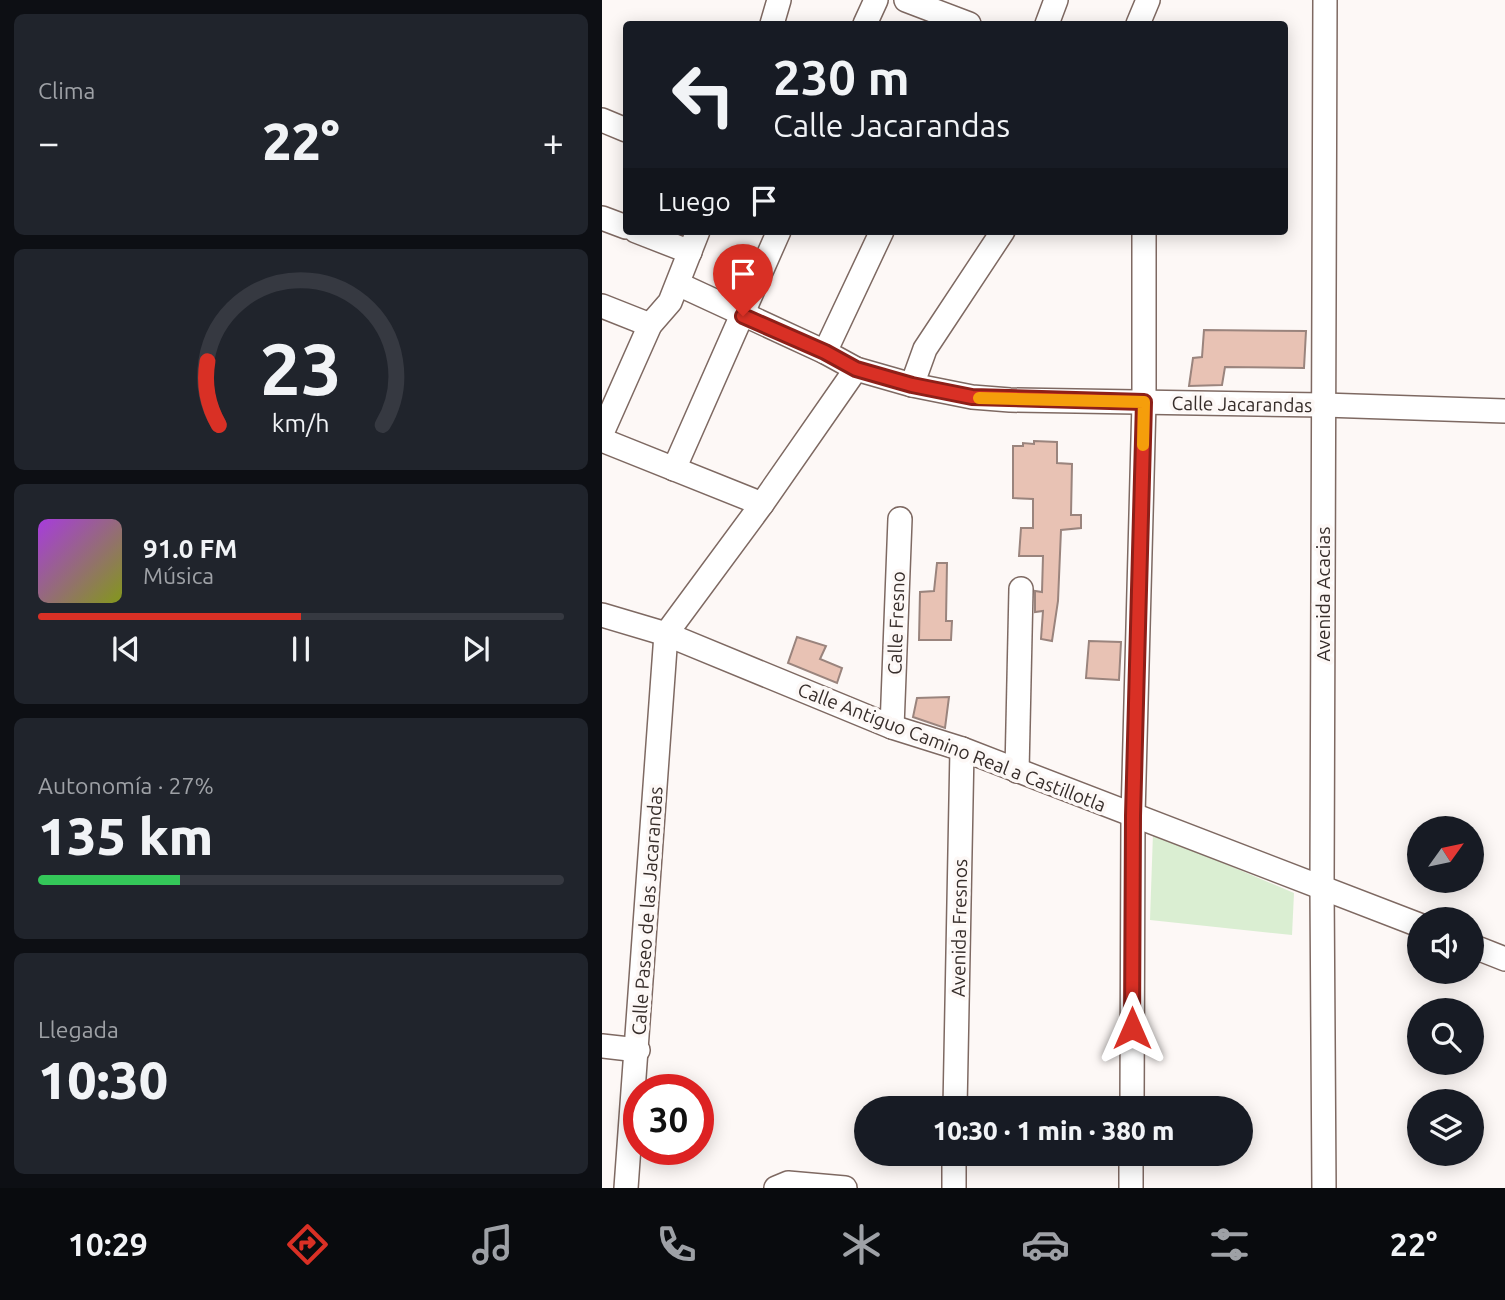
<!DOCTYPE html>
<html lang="es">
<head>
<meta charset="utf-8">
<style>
  :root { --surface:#171b24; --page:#20242c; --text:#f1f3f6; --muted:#9ea1a6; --line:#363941; --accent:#d93025 }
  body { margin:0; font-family:Ubuntu,sans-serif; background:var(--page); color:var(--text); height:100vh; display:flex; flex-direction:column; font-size:26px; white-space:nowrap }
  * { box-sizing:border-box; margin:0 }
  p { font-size:23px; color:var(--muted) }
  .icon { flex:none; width:38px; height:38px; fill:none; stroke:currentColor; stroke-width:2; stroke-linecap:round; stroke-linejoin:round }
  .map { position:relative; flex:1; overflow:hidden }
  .panel { display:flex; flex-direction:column; gap:14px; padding:14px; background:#0d0f14; width:602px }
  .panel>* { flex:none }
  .top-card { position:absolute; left:21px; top:21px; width:665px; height:214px; border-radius:7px; box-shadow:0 4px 18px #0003; background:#171b24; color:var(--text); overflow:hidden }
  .needle { width:46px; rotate:57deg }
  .tools { position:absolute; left:805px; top:816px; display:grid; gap:14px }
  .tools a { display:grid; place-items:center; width:77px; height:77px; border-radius:50%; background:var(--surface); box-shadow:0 4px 18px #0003; font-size:35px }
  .speed { position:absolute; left:21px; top:1074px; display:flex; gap:14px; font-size:35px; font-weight:700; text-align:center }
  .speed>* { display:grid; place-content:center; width:91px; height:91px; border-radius:50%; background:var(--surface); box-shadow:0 4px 18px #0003; line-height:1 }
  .speed .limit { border:10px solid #d22; background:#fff; color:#111 }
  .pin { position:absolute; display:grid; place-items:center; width:60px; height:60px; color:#fff; margin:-72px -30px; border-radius:50% 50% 50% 0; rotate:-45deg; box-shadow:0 0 7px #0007 }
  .pin .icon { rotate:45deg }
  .me { position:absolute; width:77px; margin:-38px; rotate:0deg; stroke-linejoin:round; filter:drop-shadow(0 0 5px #0008) }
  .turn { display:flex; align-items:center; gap:24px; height:147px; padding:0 35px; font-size:32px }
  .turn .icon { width:91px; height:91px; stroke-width:2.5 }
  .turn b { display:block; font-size:49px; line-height:60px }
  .then { display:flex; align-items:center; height:66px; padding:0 35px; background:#0003; gap:14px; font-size:26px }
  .big { font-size:52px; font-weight:800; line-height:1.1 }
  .panel .tile { flex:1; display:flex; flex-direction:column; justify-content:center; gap:10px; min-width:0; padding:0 24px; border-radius:10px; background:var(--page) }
  .panel .dial { align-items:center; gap:0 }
  .dial svg { height:182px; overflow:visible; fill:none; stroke:var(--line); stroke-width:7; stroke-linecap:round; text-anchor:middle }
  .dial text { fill:var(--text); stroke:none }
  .song { display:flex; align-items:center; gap:21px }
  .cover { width:84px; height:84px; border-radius:10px; background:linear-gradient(135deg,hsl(280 70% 55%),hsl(70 70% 35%)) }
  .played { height:7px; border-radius:4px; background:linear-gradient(90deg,var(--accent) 50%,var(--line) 50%) }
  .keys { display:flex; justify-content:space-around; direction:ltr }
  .heat { display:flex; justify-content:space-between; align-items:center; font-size:38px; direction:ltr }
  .charge { height:10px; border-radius:5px; background:linear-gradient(90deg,#34c759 27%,var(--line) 0) }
  .trip { position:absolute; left:252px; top:1096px; width:399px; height:70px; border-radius:35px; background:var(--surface); box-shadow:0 4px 18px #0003; font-weight:800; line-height:70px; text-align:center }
  .tab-bar { display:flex; height:112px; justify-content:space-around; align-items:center; background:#090b0e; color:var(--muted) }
  .tab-bar .icon { width:49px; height:49px }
  .tab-bar .current { color:var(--accent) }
  .tab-bar b { font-size:32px; color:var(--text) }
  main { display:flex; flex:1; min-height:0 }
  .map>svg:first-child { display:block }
  .green { fill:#daeed2 }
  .building { fill:#e8c2b4; stroke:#9a847d; stroke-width:2 }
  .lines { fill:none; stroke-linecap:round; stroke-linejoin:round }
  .minor-casing { stroke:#7e6962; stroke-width:26 }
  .minor { stroke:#fff; stroke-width:23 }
  .route-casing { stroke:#8d1f18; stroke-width:18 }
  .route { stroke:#d93025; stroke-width:12 }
  .slow { stroke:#f59e0b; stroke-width:12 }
  .labels { text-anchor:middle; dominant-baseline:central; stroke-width:7; stroke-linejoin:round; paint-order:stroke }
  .street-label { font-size:19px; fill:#362d2a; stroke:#fdf8f6 }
</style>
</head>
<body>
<main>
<section class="panel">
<div class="tile"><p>Clima</p>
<div class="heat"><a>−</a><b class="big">22°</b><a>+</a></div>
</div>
<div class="tile dial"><svg viewBox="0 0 100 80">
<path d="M14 69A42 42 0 1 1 86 69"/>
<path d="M14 69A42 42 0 0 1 9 41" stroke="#d93025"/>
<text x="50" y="56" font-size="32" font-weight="700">23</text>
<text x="50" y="72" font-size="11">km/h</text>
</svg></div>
<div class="tile">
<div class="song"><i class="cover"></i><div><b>91.0 FM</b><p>Música</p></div></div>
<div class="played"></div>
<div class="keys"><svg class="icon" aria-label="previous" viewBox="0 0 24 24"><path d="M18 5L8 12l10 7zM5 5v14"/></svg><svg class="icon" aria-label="pause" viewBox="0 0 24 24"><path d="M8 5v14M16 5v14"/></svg><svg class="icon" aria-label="next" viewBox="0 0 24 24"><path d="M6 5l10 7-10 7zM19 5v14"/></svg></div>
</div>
<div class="tile"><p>Autonomía · 27%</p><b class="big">135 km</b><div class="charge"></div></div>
<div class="tile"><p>Llegada</p><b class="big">10:30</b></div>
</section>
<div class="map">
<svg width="903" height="1188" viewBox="0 0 903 1188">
  <rect width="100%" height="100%" fill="#fdf8f6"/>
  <!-- green -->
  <polygon class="green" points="551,833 692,893 690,935 548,920"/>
  <!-- building -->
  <g class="building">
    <polygon points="602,330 704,331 702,368 623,367 620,385 587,386 591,358 600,357"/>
    <polygon points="432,441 455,442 455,463 470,464 469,515 479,515 479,528 459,530 456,601 450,641 439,639 441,611 433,612 433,591 440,592 441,556 417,556 419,528 431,528 431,499 411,498 411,446 421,446 421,443 432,444"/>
    <polygon points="335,563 345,563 344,621 350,621 349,640 317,640 318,592 332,591"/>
    <polygon points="195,637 224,646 218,659 240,668 235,683 186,663"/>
    <polygon points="487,641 519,642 517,680 484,678"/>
    <polygon points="347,697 343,728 311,717 315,698"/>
  </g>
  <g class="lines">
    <!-- minor casing -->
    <g class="minor-casing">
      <g id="minor">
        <polyline points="304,0 367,24"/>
        <polyline points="170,24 177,0"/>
        <polyline points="263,24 274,0"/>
        <polyline points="445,24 454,0"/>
        <polyline points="536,24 546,0"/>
        <polyline points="0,120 24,130"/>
        <polyline points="0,218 24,227"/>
        <polyline points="34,231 88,252"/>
        <polyline points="76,284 223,352 254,369 310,385 370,397 408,400 722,405 903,411"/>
        <polyline points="0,306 48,325"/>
        <polyline points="223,352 280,231"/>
        <polyline points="310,385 323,349 401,231"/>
        <polyline points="0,433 48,325 68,302 96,231"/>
        <polyline points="0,440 160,504"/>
        <polyline points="72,469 177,231"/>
        <polyline points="0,615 64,634 290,727 360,749 817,925"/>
        <polyline points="290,727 298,519"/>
        <polyline points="415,771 419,589"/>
        <polyline points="870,946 903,959"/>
        <polyline points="0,1046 36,1050"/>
        <polyline points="353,1108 360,749"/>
        <polyline points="530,1108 531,816 542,402 542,231"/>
        <polyline points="24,1188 64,634 160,504 254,369"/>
        <polyline points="174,1188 186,1183 243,1188"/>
        <polyline points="352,1188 352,1153"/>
        <polyline points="529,1188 529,1153"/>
        <polyline points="722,1188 720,886 723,0"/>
      </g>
    </g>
    <!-- minor -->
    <use href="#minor" class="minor"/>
  </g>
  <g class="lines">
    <!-- route casing -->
    <g class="route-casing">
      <polyline id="route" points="141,316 223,352 254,369 310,385 370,397 542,402 531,816 530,1028"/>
    </g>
    <!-- route -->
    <use href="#route" class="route"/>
    <!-- slow -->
    <polyline class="slow" points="377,398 542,402 541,445"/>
  </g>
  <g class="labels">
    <!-- street labels -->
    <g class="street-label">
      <text transform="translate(640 404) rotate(1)">Calle Jacarandas</text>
      <text transform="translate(721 594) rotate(-90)">Avenida Acacias</text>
      <text transform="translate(294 623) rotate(-88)">Calle Fresno</text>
      <text transform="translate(350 747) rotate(21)">Calle Antiguo Camino Real a Castillotla</text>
      <text transform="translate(45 911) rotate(-86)">Calle Paseo de las Jacarandas</text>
      <text transform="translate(357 928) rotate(-89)">Avenida Fresnos</text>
    </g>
  </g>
</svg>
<div class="tools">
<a><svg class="needle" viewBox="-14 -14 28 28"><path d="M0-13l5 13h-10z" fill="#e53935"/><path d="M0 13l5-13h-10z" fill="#9ea1a6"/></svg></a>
<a><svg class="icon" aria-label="sound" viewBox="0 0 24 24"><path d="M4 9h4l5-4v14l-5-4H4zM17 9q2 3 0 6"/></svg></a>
<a><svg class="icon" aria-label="search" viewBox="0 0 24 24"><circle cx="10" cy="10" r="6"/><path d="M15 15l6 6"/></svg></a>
<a><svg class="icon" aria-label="layers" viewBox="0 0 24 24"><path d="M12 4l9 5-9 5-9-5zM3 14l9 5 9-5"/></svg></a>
</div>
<div class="speed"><div class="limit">30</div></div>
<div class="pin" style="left:141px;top:316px;background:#d93025"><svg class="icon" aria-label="arrive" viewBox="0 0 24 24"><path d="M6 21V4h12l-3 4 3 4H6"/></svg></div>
<svg class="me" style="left:530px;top:1028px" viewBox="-20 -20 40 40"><path d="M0-17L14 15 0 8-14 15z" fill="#d93025" stroke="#fff" stroke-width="4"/></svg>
<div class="trip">10:30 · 1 min · 380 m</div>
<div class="top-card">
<div class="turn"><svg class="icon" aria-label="left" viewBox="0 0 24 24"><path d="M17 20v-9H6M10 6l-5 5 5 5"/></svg><div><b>230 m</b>Calle Jacarandas</div></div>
<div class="then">Luego<svg class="icon" aria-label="arrive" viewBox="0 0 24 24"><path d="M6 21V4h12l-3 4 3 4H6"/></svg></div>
</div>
</div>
</main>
<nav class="tab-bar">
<b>10:29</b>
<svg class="icon current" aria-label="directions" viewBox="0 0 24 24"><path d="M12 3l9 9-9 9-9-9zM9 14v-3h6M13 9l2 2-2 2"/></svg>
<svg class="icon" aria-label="music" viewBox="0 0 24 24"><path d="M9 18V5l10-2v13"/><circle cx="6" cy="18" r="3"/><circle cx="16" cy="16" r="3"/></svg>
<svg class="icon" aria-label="phone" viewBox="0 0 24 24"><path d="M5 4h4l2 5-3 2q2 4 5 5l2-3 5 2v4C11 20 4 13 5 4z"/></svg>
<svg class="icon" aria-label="climate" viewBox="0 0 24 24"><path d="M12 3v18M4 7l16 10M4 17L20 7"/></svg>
<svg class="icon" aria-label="car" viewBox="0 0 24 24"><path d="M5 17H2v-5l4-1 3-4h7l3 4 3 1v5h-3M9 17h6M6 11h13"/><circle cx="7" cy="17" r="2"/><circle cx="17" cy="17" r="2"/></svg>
<svg class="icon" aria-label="filters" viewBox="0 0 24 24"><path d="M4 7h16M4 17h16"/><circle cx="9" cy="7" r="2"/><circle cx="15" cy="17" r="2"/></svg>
<b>22°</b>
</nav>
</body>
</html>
